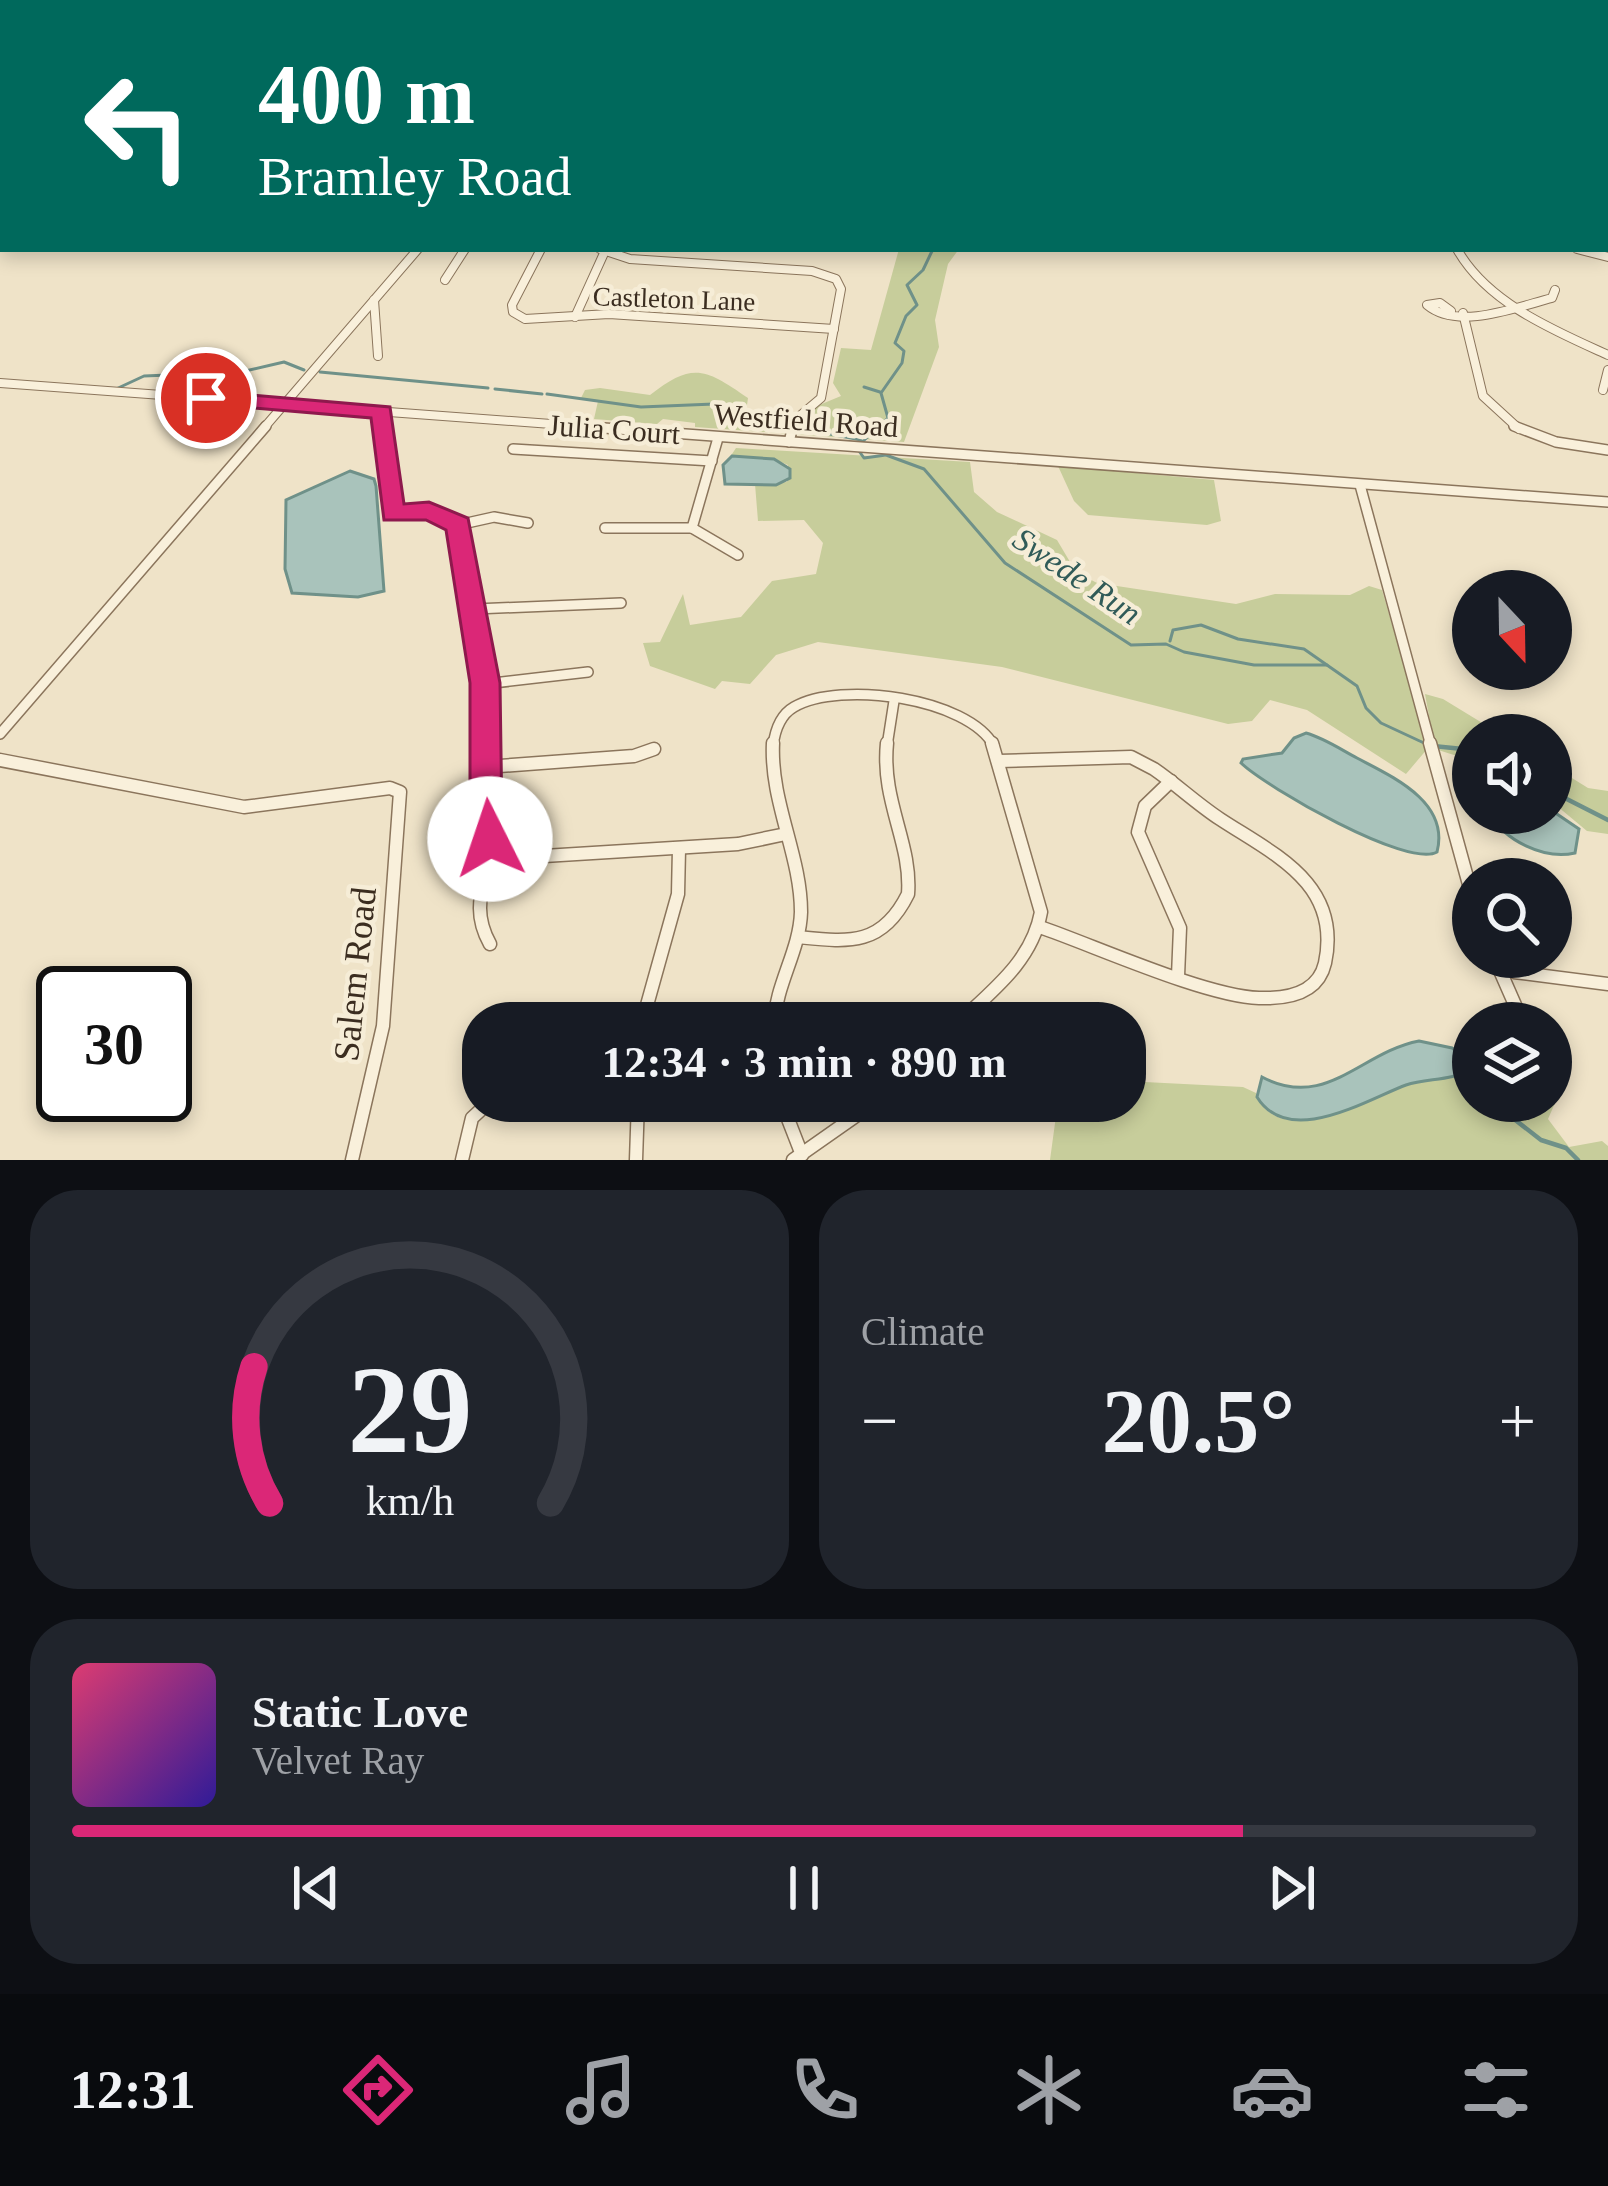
<!DOCTYPE html>
<html lang="en">
<head>
<meta charset="utf-8">
<style>
  :root { --surface:#171b24; --page:#20242c; --text:#f1f3f6; --muted:#9ea1a6; --line:#363941; --accent:#db2777 }
  body { margin:0; font-family:Georgia,serif; background:var(--page); color:var(--text); height:100vh; display:flex; flex-direction:column; font-size:45px; white-space:nowrap }
  * { box-sizing:border-box; margin:0 }
  p { font-size:39px; color:var(--muted) }
  .icon { flex:none; width:66px; height:66px; fill:none; stroke:currentColor; stroke-width:2; stroke-linecap:round; stroke-linejoin:round }
  .map { position:relative; height:1160px; overflow:hidden }
  .details { display:flex; flex-direction:column; gap:30px; padding:30px; background:#0d0f14; flex:1 }
  .details>* { flex:none }
  .hud { position:absolute; left:0px; top:0px; width:1608px; height:252px; box-shadow:0 6px 18px #0003; background:#00695c; color:#fff; overflow:hidden }
  .needle { width:78px; rotate:158deg }
  .tools { position:absolute; left:1452px; top:570px; display:grid; gap:24px }
  .tools a { display:grid; place-items:center; width:120px; height:120px; border-radius:50%; background:var(--surface); box-shadow:0 6px 18px #0003; font-size:60px }
  .speed { position:absolute; left:36px; top:966px; display:flex; gap:24px; font-size:60px; font-weight:700; text-align:center }
  .speed>* { display:grid; place-content:center; width:156px; height:156px; border-radius:50%; background:var(--surface); box-shadow:0 6px 18px #0003; line-height:1 }
  .speed .limit { border:6px solid #111; border-radius:18px; background:#fff; color:#111 }
  .pin { position:absolute; display:grid; place-items:center; width:102px; height:102px; color:#fff; margin:-51px; border:6px solid #fff; border-radius:50%; box-shadow:0 3px 12px #0007 }
  .me { position:absolute; width:132px; margin:-66px; rotate:356deg; stroke-linejoin:round; filter:drop-shadow(0 0 9px #0008) }
  .turn { display:flex; align-items:center; gap:42px; height:252px; padding:0 60px; font-size:54px }
  .turn .icon { width:156px; height:156px; stroke-width:2.5 }
  .turn b { display:block; font-size:84px; line-height:102px }
  .big { font-size:90px; font-weight:700; line-height:1.1 }
  .details .tile { flex:1; display:flex; flex-direction:column; justify-content:center; gap:18px; min-width:0; padding:0 42px; border-radius:48px; background:var(--page) }
  .details .dial { align-items:center; gap:0 }
  .dial svg { height:312px; overflow:visible; fill:none; stroke:var(--line); stroke-width:7; stroke-linecap:round; text-anchor:middle }
  .dial text { fill:var(--text); stroke:none }
  .song { display:flex; align-items:center; gap:36px }
  .cover { width:144px; height:144px; border-radius:18px; background:linear-gradient(135deg,hsl(340 70% 55%),hsl(250 70% 35%)) }
  .played { height:12px; border-radius:6px; background:linear-gradient(90deg,var(--accent) 80%,var(--line) 80%) }
  .keys { display:flex; justify-content:space-around; direction:ltr }
  .heat { display:flex; justify-content:space-between; align-items:center; font-size:66px; direction:ltr }
  .details .tiles { flex:1; display:grid; gap:30px; grid-template-columns:1fr 1fr }
  .tile:last-child { grid-column:span 2 }
  .trip { position:absolute; left:462px; top:1002px; width:684px; height:120px; border-radius:48px; background:var(--surface); box-shadow:0 6px 18px #0003; font-weight:700; line-height:120px; text-align:center }
  .tabs { display:flex; height:192px; justify-content:space-around; align-items:center; background:#090b0e; color:var(--muted) }
  .tabs .icon { width:84px; height:84px }
  .tabs .selected { color:var(--accent) }
  .tabs b { font-size:54px; color:var(--text) }
  .map>svg:first-child { display:block }
  .green { fill:#c7cd9b }
  .water { fill:#a9c3bb; stroke:#6f9189; stroke-width:3 }
  .lines { fill:none; stroke-linecap:round; stroke-linejoin:round }
  .stream-far1 { stroke:#6f9189; stroke-width:3 }
  .stream { stroke:#6f9189; stroke-width:4.5 }
  .minor-far3-casing { stroke:#8b755c; stroke-width:6 }
  .minor-far2-casing { stroke:#8b755c; stroke-width:10 }
  .minor-far1-casing { stroke:#8b755c; stroke-width:12 }
  .minor-casing { stroke:#8b755c; stroke-width:15 }
  .major-casing { stroke:#594330; stroke-width:9 }
  .highway-casing { stroke:#594330; stroke-width:4 }
  .minor-far3 { stroke:#f9f0db; stroke-width:4.5 }
  .minor-far2 { stroke:#f9f0db; stroke-width:8 }
  .minor-far1 { stroke:#f9f0db; stroke-width:9 }
  .minor { stroke:#f9f0db; stroke-width:12 }
  .major { stroke:#f1d8a0; stroke-width:8 }
  .highway { fill:#dca35a; fill-rule:evenodd }
  .rail-casing { stroke:#3b2d20; stroke-width:6 }
  .rail { stroke:#f6edd7; stroke-width:3; stroke-dasharray:4.5; stroke-linecap:butt }
  .route { fill:#db2777; stroke:#8e194d; stroke-width:3 }
  .labels { text-anchor:middle; dominant-baseline:central; stroke-width:9; stroke-linejoin:round; paint-order:stroke }
  .far-street-label { font-size:27px; fill:#3b2d20; stroke:#f6edd7 }
  .street-label { font-size:30px; fill:#3b2d20; stroke:#f6edd7 }
  .water-label { font-size:33px; font-style:italic; fill:#305b58; stroke:#f6edd7 }
  .near-street-label { font-size:36px; fill:#3b2d20; stroke:#f6edd7 }
</style>
</head>
<body>
<div class="map">
<svg width="1608" height="1160" viewBox="0 0 1608 1160">
  <rect width="100%" height="100%" fill="#efe3c8"/>
  <!-- green -->
  <g class="green">
    <path d="M899,249H959L948,264L935,320L939,347L904,442L695,427V423L663,419L657,424L594,419L598,401L581,398L585,390L600,388L650,395C693,361 706,369 748,398L746,412L783,420L841,396L833,383L841,348L871,350Z"/>
    <polygon points="736,448 970,462 974,492 997,512 1057,540 1076,572 1097,583 1236,604 1275,594 1350,595 1369,586 1382,590 1428,748 1406,774 1307,710 1270,700 1252,721 1228,724 1002,667 818,642 776,655 750,684 722,681 715,689 650,666 643,643 660,642 683,594 690,625 741,617 772,581 816,574 823,543 804,520 758,521 755,484 787,482 788,465 774,459 730,457"/>
    <polygon points="1058,466 1214,480 1221,521 1207,525 1088,515 1074,501"/>
    <polygon points="1425,694 1443,699 1502,735 1473,735 1473,761 1435,749"/>
    <polygon points="1551,765 1588,788 1608,791 1608,834 1587,831 1551,801"/>
    <path d="M1473,1053V1101H1551V1082L1559,1094L1548,1119L1569,1147L1602,1141L1608,1146V1160H1050L1058,1101H1125V1081L1243,1087L1256,1093C1277,1154 1376,1095 1410,1084C1428,1079 1448,1079 1466,1073Z"/>
  </g>
  <!-- water -->
  <g class="water">
    <polygon points="732,456 774,459 790,469 790,478 776,485 725,484 723,465"/>
    <polygon points="350,471 374,479 376,486 384,591 358,597 292,593 285,569 286,500"/>
    <path d="M1306,733C1324,738 1340,749 1357,758C1393,777 1450,802 1437,852C1408,869 1266,787 1241,763L1243,759L1282,753L1294,738Z"/>
    <path d="M1551,810L1579,829L1575,853C1545,860 1504,841 1490,813Z"/>
    <path d="M1419,1041L1452,1048L1471,1061V1069C1452,1081 1428,1078 1406,1085C1368,1099 1289,1149 1257,1097L1262,1077C1326,1111 1361,1052 1419,1041Z"/>
  </g>
  <g class="lines">
    <!-- stream-far1 -->
    <g class="stream-far1">
      <polyline points="320,372 488,388"/>
      <polyline points="864,387 880,392"/>
      <polyline points="116,389 144,376 241,372 284,362 304,370"/>
      <polyline points="495,389 542,394"/>
      <polyline points="547,394 641,407 714,404 732,415 784,422"/>
      <polyline points="799,428 861,440"/>
      <polyline points="860,444 888,418 881,393 902,363 904,351 895,343 906,316 917,305 907,285 923,270 933,249"/>
      <polyline points="859,451 864,458 886,455 924,469 1005,563 1131,645 1166,644 1184,652 1254,665 1327,665"/>
      <polyline points="1170,641 1173,630 1201,625 1238,639 1304,649 1357,686 1366,708 1381,723 1424,743"/>
    </g>
    <!-- stream -->
    <g class="stream">
      <polyline points="1433,746 1473,750"/>
      <polyline points="1551,791 1608,820"/>
      <polyline points="1458,1074 1473,1086"/>
      <polyline points="1491,1101 1541,1140 1566,1148 1578,1160"/>
    </g>
    <!-- minor-far3 casing -->
    <g class="minor-far3-casing">
      <g id="minor-far3">
        <polyline points="562,0 570,0"/>
        <polyline points="806,0 815,3"/>
        <polyline points="1031,0 1048,3"/>
        <polyline points="1115,0 1125,3"/>
        <polyline points="1365,0 1370,3"/>
        <polyline points="1406,0 1419,3"/>
        <polyline points="648,3 657,0"/>
        <polyline points="844,3 851,0"/>
        <polyline points="925,3 933,0"/>
        <polyline points="1138,3 1143,0"/>
        <polyline points="1240,3 1245,0"/>
        <polyline points="1349,3 1354,0"/>
      </g>
    </g>
    <!-- minor-far2 casing -->
    <g class="minor-far2-casing">
      <g id="minor-far2">
        <polyline points="541,249 512,305 513,312 525,319 609,314 834,329"/>
        <polyline points="600,249 630,259 812,271 836,279 841,289 821,398 795,420 793,429"/>
        <path d="M1457,249C1487,303 1555,331 1608,355"/>
        <polyline points="1577,249 1608,257"/>
        <polyline points="445,280 465,249"/>
        <polyline points="374,300 378,356"/>
        <path d="M1451,311L1440,303L1427,305C1458,331 1517,307 1552,298L1555,290"/>
        <polyline points="1463,313 1483,396 1519,429"/>
        <polyline points="575,317 605,251"/>
        <polyline points="0,383 618,429"/>
        <polyline points="1603,390 1608,370"/>
        <polyline points="382,412 384,429"/>
        <polyline points="263,429 418,249"/>
      </g>
    </g>
    <!-- minor-far1 casing -->
    <g class="minor-far1-casing">
      <g id="minor-far1">
        <polyline points="383,426 393,514 440,513 460,528 485,684 485,746"/>
        <polyline points="577,426 1608,502"/>
        <polyline points="1514,426 1556,442 1608,450"/>
        <polyline points="718,438 692,528 738,555"/>
        <polyline points="789,442 793,426"/>
        <polyline points="513,449 712,461"/>
        <polyline points="1360,485 1431,746"/>
        <polyline points="458,525 494,517 528,523"/>
        <polyline points="605,528 692,528"/>
        <polyline points="475,609 621,603"/>
        <polyline points="485,684 588,672"/>
        <polyline points="0,734 266,426"/>
        <path d="M773,746C775,730 780,715 794,707C840,680 968,698 994,746"/>
        <polyline points="887,746 894,701"/>
      </g>
    </g>
    <!-- minor casing -->
    <g class="minor-casing">
      <g id="minor">
        <path d="M485,743C486,786 472,848 528,857L738,844L781,835"/>
        <path d="M773,743C770,802 801,855 801,912C800,950 776,984 774,1023"/>
        <polyline points="1430,743 1473,899"/>
        <polyline points="0,760 244,807 390,788 400,792 383,1026 352,1160"/>
        <path d="M999,761L1131,757L1154,769C1176,784 1197,804 1220,819C1273,854 1342,883 1325,963C1318,994 1286,999 1259,998C1205,996 1095,946 1040,927"/>
        <polyline points="486,767 634,756 654,749"/>
        <polyline points="1171,781 1145,806 1138,832 1180,928 1178,976"/>
        <path d="M798,937C848,942 882,947 908,894C912,843 881,802 887,743"/>
        <path d="M490,944C471,910 481,881 503,851"/>
        <polyline points="1494,957 1523,1023"/>
        <polyline points="1496,964 1514,972 1608,984"/>
        <polyline points="642,1023 678,894 679,849"/>
        <path d="M958,1023C993,990 1032,961 1041,912L992,743"/>
        <polyline points="781,1101 802,1155"/>
        <polyline points="462,1160 472,1118 485,1106"/>
        <polyline points="636,1160 638,1101"/>
        <polyline points="793,1160 877,1101"/>
      </g>
    </g>
    <!-- major casing -->
    <g class="major-casing">
      <g id="major">
        <polyline points="421,3 435,3"/>
        <polyline points="740,3 748,0"/>
      </g>
    </g>
    <!-- highway casing -->
    <g class="highway-casing">
      <g id="highway">
        <polygon points="16,0 3,3 0,7 0,1"/>
        <polygon points="68,0 79,0 76,3 65,3"/>
        <polygon points="152,0 171,0 164,3 145,3"/>
        <rect x="0" y="23" width="3" height="6"/>
        <polygon points="3,37 3,43 0,44 0,38"/>
        <rect x="0" y="51" width="3" height="6"/>
      </g>
    </g>
    <!-- minor-far3 -->
    <use href="#minor-far3" class="minor-far3"/>
    <!-- minor-far2 -->
    <use href="#minor-far2" class="minor-far2"/>
    <!-- minor-far1 -->
    <use href="#minor-far1" class="minor-far1"/>
    <!-- minor -->
    <use href="#minor" class="minor"/>
    <!-- major -->
    <use href="#major" class="major"/>
    <!-- highway -->
    <use href="#highway" class="highway"/>
    <!-- rail casing -->
    <g class="rail-casing">
      <polyline id="rail" points="934,3 942,0"/>
    </g>
    <!-- rail -->
    <use href="#rail" class="rail"/>
  </g>
  <!-- route -->
  <polygon class="route" points="206,391 390,407 404,504 429,502 468,518 500,683 502,822 507,839 502,849 490,853 479,849 470,822 470,683 446,530 426,520 384,520 371,418 197,403 194,398"/>
  <g class="labels">
    <!-- far-street labels -->
    <g class="far-street-label">
      <text transform="translate(674 299) rotate(2)">Castleton Lane</text>
    </g>
    <!-- street labels -->
    <g class="street-label">
      <text transform="translate(806 420) rotate(4)">Westfield Road</text>
      <text transform="translate(614 429) rotate(4)">Julia Court</text>
    </g>
    <!-- water labels -->
    <g class="water-label">
      <text transform="translate(1077 576) rotate(34)">Swede Run</text>
    </g>
    <!-- near-street labels -->
    <g class="near-street-label">
      <text transform="translate(355 974) rotate(-84)">Salem Road</text>
    </g>
  </g>
</svg>
<div class="tools">
<a><svg class="needle" viewBox="-14 -14 28 28"><path d="M0-13l5 13h-10z" fill="#e53935"/><path d="M0 13l5-13h-10z" fill="#9ea1a6"/></svg></a>
<a><svg class="icon" aria-label="sound" viewBox="0 0 24 24"><path d="M4 9h4l5-4v14l-5-4H4zM17 9q2 3 0 6"/></svg></a>
<a><svg class="icon" aria-label="search" viewBox="0 0 24 24"><circle cx="10" cy="10" r="6"/><path d="M15 15l6 6"/></svg></a>
<a><svg class="icon" aria-label="layers" viewBox="0 0 24 24"><path d="M12 4l9 5-9 5-9-5zM3 14l9 5 9-5"/></svg></a>
</div>
<div class="speed"><div class="limit">30</div></div>
<div class="pin" style="left:206px;top:398px;background:#d93025"><svg class="icon" aria-label="arrive" viewBox="0 0 24 24"><path d="M6 21V4h12l-3 4 3 4H6"/></svg></div>
<svg class="me" style="left:490px;top:839px" viewBox="-20 -20 40 40"><circle r="19" fill="#fff"/><path d="M0-13L10 11 0 6-10 11z" fill="#db2777"/></svg>
<div class="trip">12:34 · 3 min · 890 m</div>
<div class="hud">
<div class="turn"><svg class="icon" aria-label="left" viewBox="0 0 24 24"><path d="M17 20v-9H6M10 6l-5 5 5 5"/></svg><div><b>400 m</b>Bramley Road</div></div>
</div>
</div>
<section class="details">
<div class="tiles">
<div class="tile dial"><svg viewBox="0 0 100 80">
<path d="M14 69A42 42 0 1 1 86 69"/>
<path d="M14 69A42 42 0 0 1 10 34" stroke="#db2777"/>
<text x="50" y="56" font-size="32" font-weight="700">29</text>
<text x="50" y="72" font-size="11">km/h</text>
</svg></div>
<div class="tile"><p>Climate</p>
<div class="heat"><a>−</a><b class="big">20.5°</b><a>+</a></div>
</div>
<div class="tile">
<div class="song"><i class="cover"></i><div><b>Static Love</b><p>Velvet Ray</p></div></div>
<div class="played"></div>
<div class="keys"><svg class="icon" aria-label="previous" viewBox="0 0 24 24"><path d="M18 5L8 12l10 7zM5 5v14"/></svg><svg class="icon" aria-label="pause" viewBox="0 0 24 24"><path d="M8 5v14M16 5v14"/></svg><svg class="icon" aria-label="next" viewBox="0 0 24 24"><path d="M6 5l10 7-10 7zM19 5v14"/></svg></div>
</div>
</div>
</section>
<nav class="tabs">
<b>12:31</b>
<svg class="icon selected" aria-label="directions" viewBox="0 0 24 24"><path d="M12 3l9 9-9 9-9-9zM9 14v-3h6M13 9l2 2-2 2"/></svg>
<svg class="icon" aria-label="music" viewBox="0 0 24 24"><path d="M9 18V5l10-2v13"/><circle cx="6" cy="18" r="3"/><circle cx="16" cy="16" r="3"/></svg>
<svg class="icon" aria-label="phone" viewBox="0 0 24 24"><path d="M5 4h4l2 5-3 2q2 4 5 5l2-3 5 2v4C11 20 4 13 5 4z"/></svg>
<svg class="icon" aria-label="climate" viewBox="0 0 24 24"><path d="M12 3v18M4 7l16 10M4 17L20 7"/></svg>
<svg class="icon" aria-label="car" viewBox="0 0 24 24"><path d="M5 17H2v-5l4-1 3-4h7l3 4 3 1v5h-3M9 17h6M6 11h13"/><circle cx="7" cy="17" r="2"/><circle cx="17" cy="17" r="2"/></svg>
<svg class="icon" aria-label="filters" viewBox="0 0 24 24"><path d="M4 7h16M4 17h16"/><circle cx="9" cy="7" r="2"/><circle cx="15" cy="17" r="2"/></svg>
</nav>
</body>
</html>
